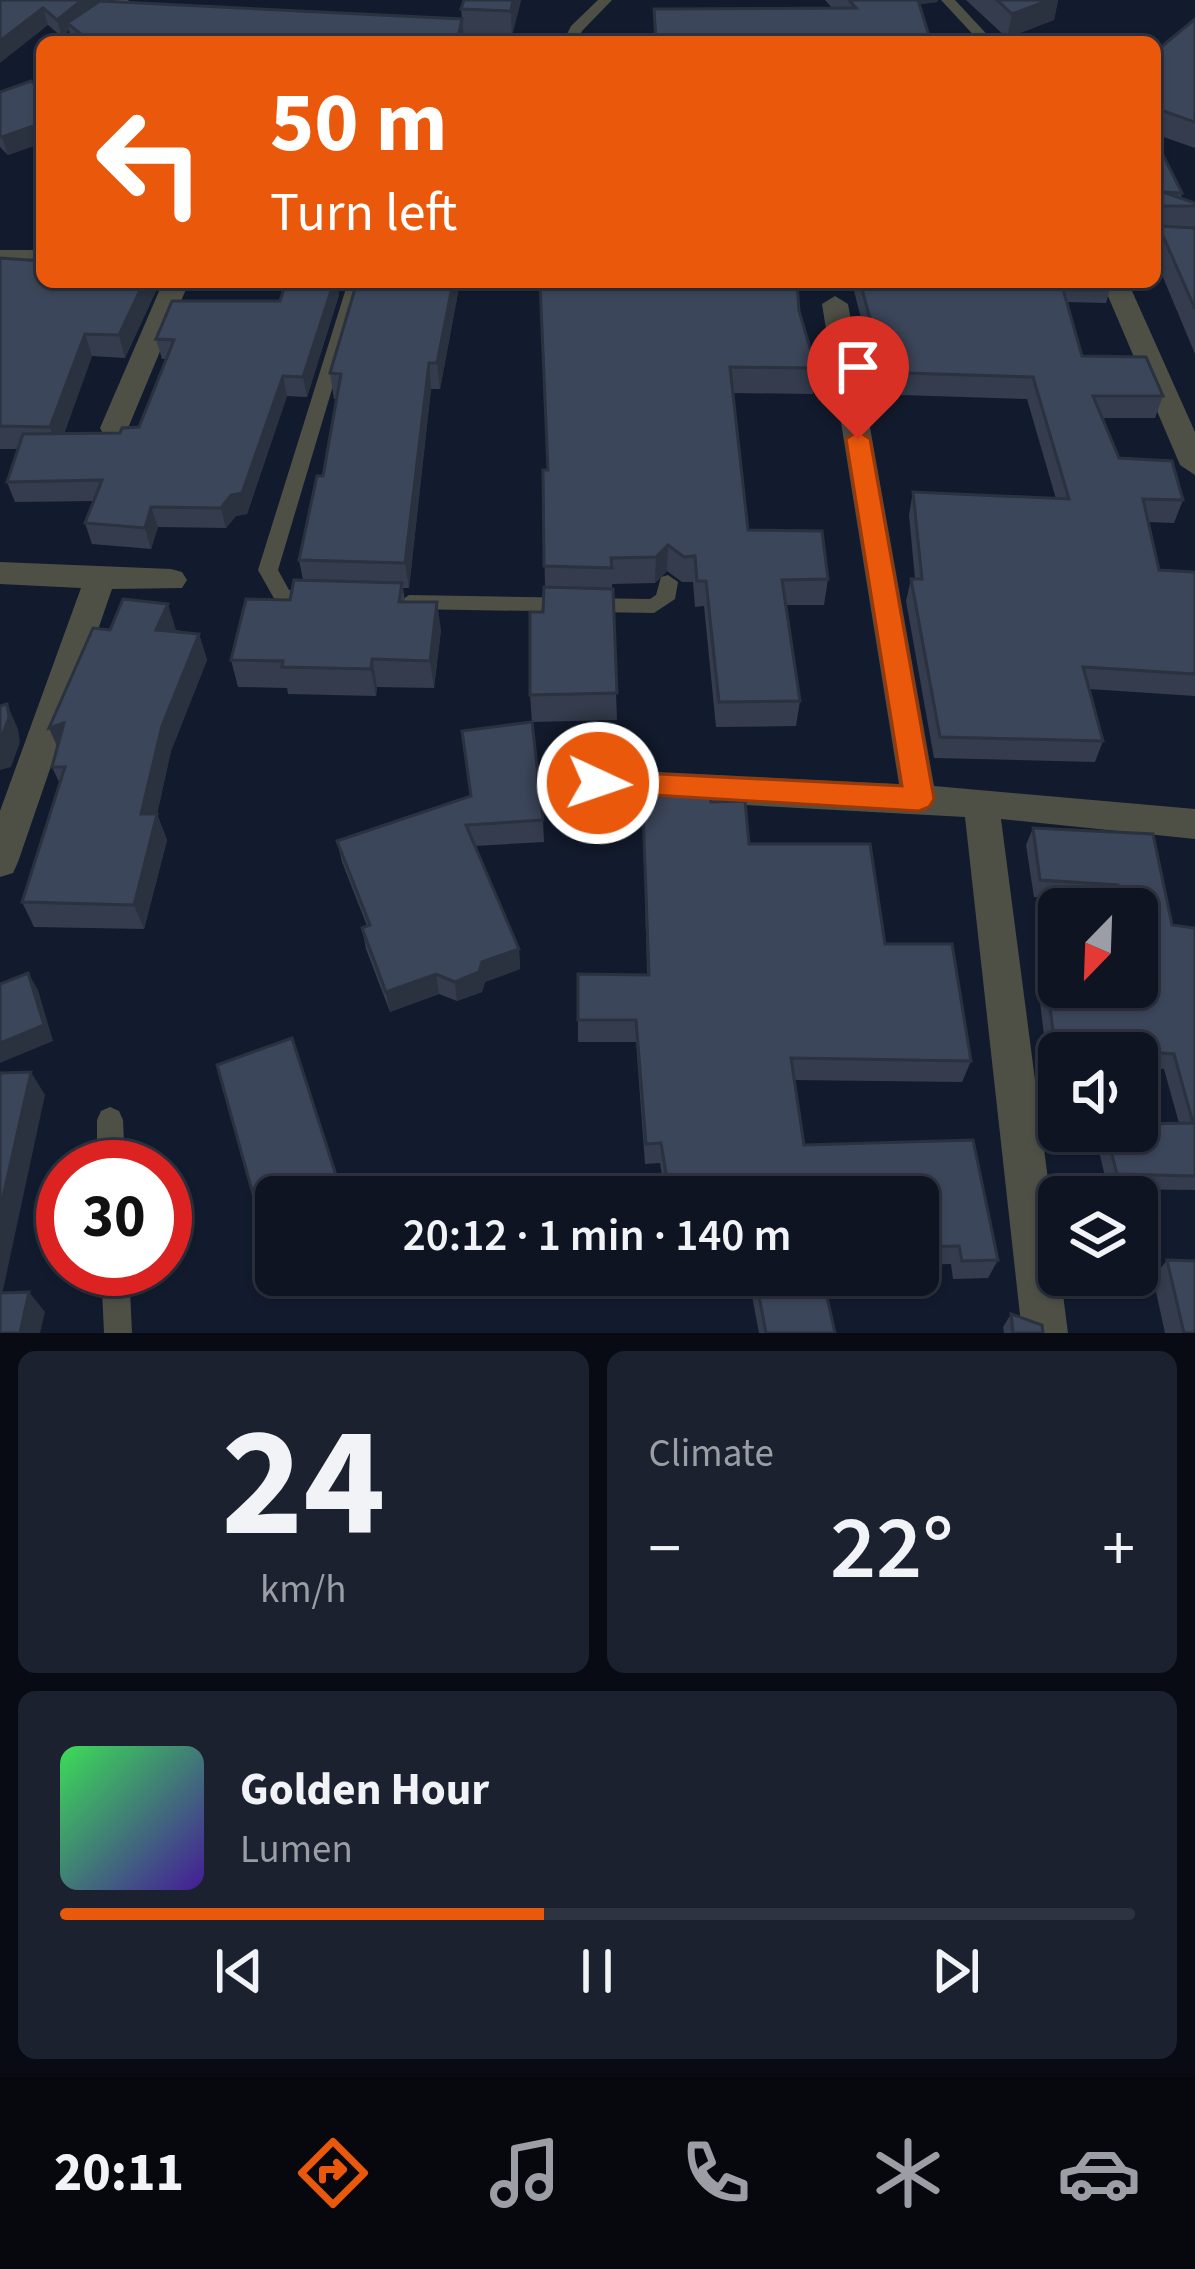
<!DOCTYPE html>
<html lang="en">
<head>
<meta charset="utf-8">
<style>
  :root { --surface:#0e1422; --page:#1c212f; --text:#f1f3f6; --muted:#9b9ea5; --line:#2e3340; --accent:#ea580c }
  body { margin:0; font-family:"Source Sans 3",sans-serif; background:var(--page); color:var(--text); height:100vh; display:flex; flex-direction:column; font-size:45px; white-space:nowrap }
  * { box-sizing:border-box; margin:0 }
  p { font-size:39px; color:var(--muted) }
  .icon { flex:none; width:66px; height:66px; fill:none; stroke:currentColor; stroke-width:2; stroke-linecap:round; stroke-linejoin:round }
  .map { position:relative; height:1333px; overflow:hidden }
  .drawer { display:flex; flex-direction:column; gap:18px; padding:18px; background:#080b13; flex:1 }
  .drawer>* { flex:none }
  .top-card { position:absolute; left:36px; top:36px; width:1125px; height:252px; border-radius:18px; box-shadow:0 3px 9px #0004,0 0 0 3px var(--line); background:#ea580c; color:#fff; overflow:hidden }
  .needle { width:78px; rotate:203deg }
  .tools { position:absolute; left:1038px; top:888px; display:grid; gap:24px }
  .tools a { display:grid; place-items:center; width:120px; height:120px; border-radius:18px; background:var(--surface); box-shadow:0 3px 9px #0004,0 0 0 3px var(--line); font-size:60px }
  .speed { position:absolute; left:36px; top:1140px; display:flex; gap:24px; font-size:60px; font-weight:700; text-align:center }
  .speed>* { display:grid; place-content:center; width:156px; height:156px; border-radius:50%; background:var(--surface); box-shadow:0 3px 9px #0004,0 0 0 3px var(--line); line-height:1 }
  .speed .limit { border:18px solid #d22; background:#fff; color:#111 }
  .pin { position:absolute; display:grid; place-items:center; width:102px; height:102px; color:#fff; margin:-123px -51px; border-radius:50% 50% 50% 0; rotate:-45deg; box-shadow:0 0 12px #0007 }
  .pin .icon { rotate:45deg }
  .me { position:absolute; width:132px; margin:-66px; rotate:93deg; stroke-linejoin:round; filter:drop-shadow(0 0 9px #0008) }
  .turn { display:flex; align-items:center; gap:42px; height:252px; padding:0 36px; font-size:54px }
  .turn .icon { width:156px; height:156px; stroke-width:2.5 }
  .turn b { display:block; font-size:84px; line-height:102px }
  .big { font-size:90px; font-weight:600; line-height:1.1 }
  .drawer .card { flex:1; display:flex; flex-direction:column; justify-content:center; gap:18px; min-width:0; padding:0 42px; border-radius:18px; background:var(--page) }
  .drawer .dial { align-items:center; gap:0 }
  .dial b { font-size:156px; line-height:1 }
  .song { display:flex; align-items:center; gap:36px }
  .cover { width:144px; height:144px; border-radius:18px; background:linear-gradient(135deg,hsl(130 70% 55%),hsl(260 70% 35%)) }
  .played { height:12px; border-radius:6px; background:linear-gradient(90deg,var(--accent) 45%,var(--line) 45%) }
  .keys { display:flex; justify-content:space-around; direction:ltr }
  .heat { display:flex; justify-content:space-between; align-items:center; font-size:66px; direction:ltr }
  .drawer .tiles { flex:1; display:grid; gap:18px; grid-template-columns:1fr 1fr }
  .card:last-child { grid-column:span 2 }
  .trip { position:absolute; left:255px; top:1176px; width:684px; height:120px; border-radius:18px; background:var(--surface); box-shadow:0 3px 9px #0004,0 0 0 3px var(--line); font-weight:600; line-height:120px; text-align:center }
  .dock { display:flex; height:192px; justify-content:space-around; align-items:center; background:#06080e; color:var(--muted) }
  .dock .icon { width:84px; height:84px }
  .dock .active { color:var(--accent) }
  .dock b { font-size:54px; color:var(--text) }
  .map>svg:first-child { display:block }
  .lines { fill:none; stroke-linecap:round; stroke-linejoin:round }
  .service { fill:#4e5046; fill-rule:evenodd }
  .minor { fill:#4e5046; fill-rule:evenodd }
  .wall { fill:#343c4d }
  .shaded-wall { fill:#2a313f }
  .building { fill:#3c465a; stroke:#2a313f; stroke-width:3 }
  .route { fill:#ea580c; stroke:#983908; stroke-width:3 }
</style>
</head>
<body>
<div class="map">
<svg width="1195" height="1333" viewBox="0 0 1195 1333">
  <rect width="100%" height="100%" fill="#121b2d"/>
  <g class="lines">
    <!-- service -->
    <g class="service">
      <polygon points="114,0 129,0 77,42 62,42"/>
      <polygon points="598,0 612,0 582,31 577,42 563,42 571,26"/>
      <polygon points="941,0 955,0 994,42 980,42"/>
      <polygon points="348,282 364,282 278,570 289,590 318,594 328,601 318,608 276,602 258,570"/>
      <polygon points="668,575 678,582 675,599 654,613 409,609 399,602 409,595 650,599 656,595 661,577"/>
      <polygon points="110,1107 119,1111 123,1120 125,1167 97,1167 97,1120 101,1111"/>
      <polygon points="101,1269 129,1269 132,1333 104,1333"/>
    </g>
    <!-- minor -->
    <g class="minor">
      <rect x="0" y="250" width="42" height="16"/>
      <polygon points="163,282 189,282 128,428 124,435 104,435 100,428"/>
      <polygon points="1102,282 1128,282 1195,432 1195,475 1180,465"/>
      <polygon points="835,296 848,304 934,786 1195,809 1195,839 1001,819 1068,1333 1022,1333 965,817 598,797 586,793 580,783 586,773 598,769 899,784 822,304"/>
      <polygon points="0,562 171,569 182,572 187,580 182,588 112,589 18,862 13,873 0,877 0,811 81,588 0,584"/>
    </g>
  </g>
  <!-- wall -->
  <g class="wall">
    <polygon points="0,0 98,0 95,4 462,19 461,9 521,0 512,36 463,35 464,42 72,42 69,30 62,37 48,25"/>
    <polygon points="825,0 938,0 937,2 920,4 931,42 654,42 654,9 832,8"/>
    <polygon points="966,0 1058,0 1054,20 1007,38"/>
    <polygon points="1195,19 1195,148 1155,134 1155,52"/>
    <polygon points="42,91 42,143 8,155 0,147 0,92"/>
    <polygon points="1155,139 1182,193 1181,198 1195,203 1195,354 1155,258"/>
    <polygon points="0,258 160,282 125,358 92,356 64,434 120,433 139,427 166,359 162,359 156,339 280,301 286,282 337,282 339,295 307,397 287,396 247,514 236,516 226,528 158,527 151,549 92,544 85,523 94,501 15,502 7,482 18,449 0,449"/>
    <polygon points="460,282 440,389 431,389 409,588 403,588 405,602 441,630 434,688 377,687 376,696 288,694 287,688 238,687 231,660 290,600 303,580 299,560 323,476 336,399 334,399 330,373"/>
    <polygon points="855,282 1112,282 1106,303 1067,302 1082,356 1163,396 1155,418 1102,418 1119,458 1183,500 1174,523 1148,522 1159,570 1195,572 1195,696 1089,689 1103,741 1095,762 934,758 906,601 911,579 915,579 909,515 913,492 1056,499 1027,399 869,394 862,355 865,334 854,291"/>
    <polygon points="799,311 816,368 813,394 733,393 748,530 828,579 824,605 786,605 800,701 796,726 716,727 704,606 695,607 693,582 682,582 667,571 655,583 612,584 617,720 532,722 530,695 543,612 545,587 543,470 547,470"/>
    <polygon points="110,630 176,630 199,634 207,660 171,751 157,814 167,840 144,929 34,927 22,902 60,784 52,767 58,747 49,728"/>
    <polygon points="642,784 710,784 711,802 745,801 749,844 870,844 885,944 952,944 971,1061 962,1082 794,1080 804,1145 973,1140 998,1260 988,1278 953,1279 951,1264 918,1265 918,1197 665,1197 660,1163 645,1164 636,1042 578,1042 578,974 647,974"/>
    <polygon points="471,796 543,820 544,842 475,846 519,949 520,969 485,982 482,992 457,1001 439,994 390,1012 366,949 362,928 367,926 342,862 337,841"/>
    <polygon points="1033,828 1153,834 1172,925 1195,928 1195,1190 1108,1189 1096,1139 1101,1131 1137,1131 1179,1123 1164,1069 1137,1067 1137,1053 1059,1053 1059,1061 1047,1060 1039,994 1046,978 1137,987 1137,909 1111,909 1110,902 1034,897 1026,845"/>
    <polygon points="1167,1260 1195,1333 1165,1333 1153,1278"/>
    <polygon points="748,1275 895,1275 889,1290 826,1291 835,1333 759,1333"/>
    <polygon points="1011,1314 1043,1333 1004,1333 1003,1327"/>
  </g>
  <!-- shaded-wall -->
  <g class="shaded-wall">
    <polygon points="82,0 98,0 89,15 67,23 69,30 62,37 57,20"/>
    <polygon points="513,0 521,0 512,36 511,11"/>
    <polygon points="910,0 938,0 937,2 909,6"/>
    <polygon points="1049,0 1058,0 1054,20 1007,38 1012,14"/>
    <polygon points="43,8 48,25 0,63 0,41"/>
    <polygon points="462,19 464,42 457,42"/>
    <polygon points="42,123 42,143 8,155 2,137"/>
    <polygon points="144,282 160,282 125,358 119,335"/>
    <polygon points="334,282 337,282 339,295 307,397 303,377"/>
    <polygon points="453,282 460,282 440,389 437,363"/>
    <polygon points="85,334 92,356 58,450 50,427"/>
    <polygon points="429,363 431,389 409,588 405,563"/>
    <polygon points="283,376 287,396 247,514 236,516 226,528 221,508"/>
    <polygon points="151,507 158,527 151,549 145,528"/>
    <polygon points="668,545 667,571 655,583 656,557"/>
    <polygon points="437,602 441,630 434,688 430,661"/>
    <polygon points="168,604 176,630 165,656 156,630"/>
    <polygon points="199,634 207,660 171,751 154,828 157,814 167,840 144,929 134,905 141,814 162,726"/>
    <polygon points="372,659 377,687 376,696 371,669"/>
    <polygon points="7,704 18,729 20,742 11,767 0,770 0,742"/>
    <polygon points="64,723 60,753 49,728"/>
    <polygon points="519,949 520,969 485,982 482,992 457,1001 455,982 482,962"/>
    <polygon points="28,973 38,990 53,1041 0,1063 0,1043"/>
    <polygon points="436,974 439,994 390,1012 386,992"/>
    <polygon points="31,1072 45,1095 0,1304 0,1210"/>
    <polygon points="276,1225 276,1248 272,1250 263,1230"/>
    <polygon points="29,1292 45,1312 40,1333 20,1333"/>
  </g>
  <!-- building -->
  <g class="building">
    <polygon points="0,0 82,0 57,20 43,8 0,41"/>
    <polygon points="464,0 513,0 511,11 461,9"/>
    <polygon points="849,0 918,0 931,42 656,42 654,9 856,8"/>
    <polygon points="997,0 1049,0 1012,14"/>
    <polygon points="100,1 462,19 457,42 91,42 67,23"/>
    <polygon points="1195,19 1195,122 1155,108 1155,52"/>
    <polygon points="31,81 42,91 42,123 2,137 0,135 0,92"/>
    <polygon points="1155,139 1182,193 1163,192 1195,203 1195,206 1159,206 1159,226 1195,228 1195,309 1157,222 1155,223"/>
    <polygon points="0,258 42,261 42,282 144,282 119,335 85,334 50,427 0,426"/>
    <polygon points="286,282 334,282 303,377 283,376 242,493 231,495 221,508 151,507 145,528 85,523 102,480 7,482 23,434 120,433 122,428 139,427 174,340 156,339 172,301 280,301"/>
    <polygon points="357,282 453,282 437,363 429,363 405,563 299,560 317,476 323,476 341,374 330,373"/>
    <polygon points="540,282 797,282 799,311 816,368 730,367 748,530 822,531 828,579 782,580 800,701 719,702 706,581 697,581 695,556 684,557 668,545 656,557 611,558 612,568 544,566 543,470 548,470"/>
    <polygon points="860,282 1061,282 1082,356 1146,357 1163,396 1093,396 1119,458 1172,461 1183,500 1143,499 1159,570 1195,572 1195,674 1083,667 1103,741 940,737 911,579 922,579 913,492 1069,499 1033,377 872,372 865,333 874,333"/>
    <polygon points="294,580 402,583 399,602 437,602 430,661 372,659 371,669 282,667 283,661 231,660 246,599 290,600"/>
    <polygon points="544,587 613,589 617,693 530,695 530,612 543,612"/>
    <polygon points="123,599 168,604 156,630 199,634 162,726 141,814 157,814 134,905 22,902 65,767 52,767 64,723 49,728 93,628 110,630"/>
    <polygon points="7,704 9,717 0,742 0,706"/>
    <polygon points="532,722 543,820 466,825 519,949 482,962 479,972 455,982 436,974 386,992 362,928 370,925 337,841 471,796 462,731"/>
    <polygon points="642,784 710,784 711,802 745,801 749,844 870,844 885,944 952,944 971,1061 791,1058 804,1145 973,1140 998,1260 962,1261 959,1246 918,1247 918,1197 670,1197 661,1143 646,1144 636,1020 578,1020 578,974 649,975"/>
    <polygon points="1033,828 1153,834 1172,925 1195,928 1195,1176 1117,1174 1106,1131 1137,1131 1137,1124 1193,1123 1174,1054 1055,1045 1046,978 1059,979 1059,987 1137,987 1137,909 1120,909 1118,885 1040,880"/>
    <polygon points="28,973 44,1025 0,1043 0,984"/>
    <polygon points="292,1038 343,1197 276,1197 276,1225 263,1230 217,1065"/>
    <polygon points="31,1072 0,1210 0,1073"/>
    <polygon points="1167,1260 1195,1261 1195,1333 1184,1333"/>
    <polygon points="755,1275 822,1275 835,1333 766,1333"/>
    <polygon points="29,1292 20,1333 0,1333 0,1293"/>
    <polygon points="1011,1314 1042,1325 1043,1333 1013,1333"/>
  </g>
  <!-- route -->
  <polygon class="route" points="858,431 870,439 934,799 929,807 919,811 588,791 584,783 588,774 598,771 902,786 846,439"/>
</svg>
<div class="tools">
<a><svg class="needle" viewBox="-14 -14 28 28"><path d="M0-13l5 13h-10z" fill="#e53935"/><path d="M0 13l5-13h-10z" fill="#9b9ea5"/></svg></a>
<a><svg class="icon" aria-label="sound" viewBox="0 0 24 24"><path d="M4 9h4l5-4v14l-5-4H4zM17 9q2 3 0 6"/></svg></a>
<a><svg class="icon" aria-label="layers" viewBox="0 0 24 24"><path d="M12 4l9 5-9 5-9-5zM3 14l9 5 9-5"/></svg></a>
</div>
<div class="speed"><div class="limit">30</div></div>
<div class="pin" style="left:858px;top:439px;background:#d93025"><svg class="icon" aria-label="arrive" viewBox="0 0 24 24"><path d="M6 21V4h12l-3 4 3 4H6"/></svg></div>
<svg class="me" style="left:598px;top:783px" viewBox="-20 -20 40 40"><circle r="17" fill="#ea580c" stroke="#fff" stroke-width="3"/><path d="M0-11L8 9 0 5-8 9z" fill="#fff"/></svg>
<div class="trip">20:12 · 1 min · 140 m</div>
<div class="top-card">
<div class="turn"><svg class="icon" aria-label="left" viewBox="0 0 24 24"><path d="M17 20v-9H6M10 6l-5 5 5 5"/></svg><div><b>50 m</b>Turn left</div></div>
</div>
</div>
<section class="drawer">
<div class="tiles">
<div class="card dial"><b>24</b><p>km/h</p></div>
<div class="card"><p>Climate</p>
<div class="heat"><a>−</a><b class="big">22°</b><a>+</a></div>
</div>
<div class="card">
<div class="song"><i class="cover"></i><div><b>Golden Hour</b><p>Lumen</p></div></div>
<div class="played"></div>
<div class="keys"><svg class="icon" aria-label="previous" viewBox="0 0 24 24"><path d="M18 5L8 12l10 7zM5 5v14"/></svg><svg class="icon" aria-label="pause" viewBox="0 0 24 24"><path d="M8 5v14M16 5v14"/></svg><svg class="icon" aria-label="next" viewBox="0 0 24 24"><path d="M6 5l10 7-10 7zM19 5v14"/></svg></div>
</div>
</div>
</section>
<nav class="dock">
<b>20:11</b>
<svg class="icon active" aria-label="directions" viewBox="0 0 24 24"><path d="M12 3l9 9-9 9-9-9zM9 14v-3h6M13 9l2 2-2 2"/></svg>
<svg class="icon" aria-label="music" viewBox="0 0 24 24"><path d="M9 18V5l10-2v13"/><circle cx="6" cy="18" r="3"/><circle cx="16" cy="16" r="3"/></svg>
<svg class="icon" aria-label="phone" viewBox="0 0 24 24"><path d="M5 4h4l2 5-3 2q2 4 5 5l2-3 5 2v4C11 20 4 13 5 4z"/></svg>
<svg class="icon" aria-label="climate" viewBox="0 0 24 24"><path d="M12 3v18M4 7l16 10M4 17L20 7"/></svg>
<svg class="icon" aria-label="car" viewBox="0 0 24 24"><path d="M5 17H2v-5l4-1 3-4h7l3 4 3 1v5h-3M9 17h6M6 11h13"/><circle cx="7" cy="17" r="2"/><circle cx="17" cy="17" r="2"/></svg>
</nav>
</body>
</html>
